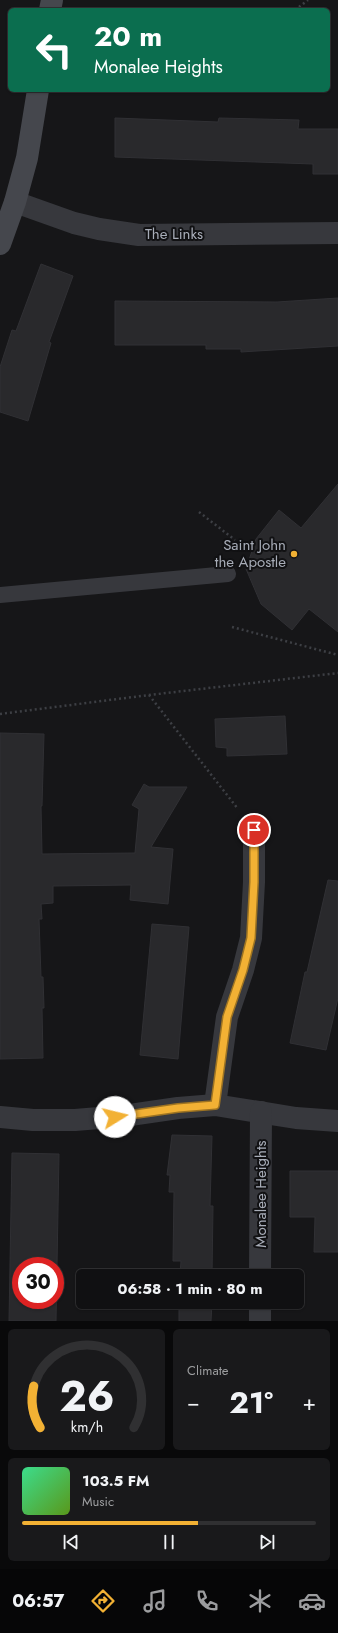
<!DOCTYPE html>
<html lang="en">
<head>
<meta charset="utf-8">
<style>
  :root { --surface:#101012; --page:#19191b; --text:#f1f3f6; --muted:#9c9d9f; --line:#303032; --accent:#f2b134 }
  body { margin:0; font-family:Jost,sans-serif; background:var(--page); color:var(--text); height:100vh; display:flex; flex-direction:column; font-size:15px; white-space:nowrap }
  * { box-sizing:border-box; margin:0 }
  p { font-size:13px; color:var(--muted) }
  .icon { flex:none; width:22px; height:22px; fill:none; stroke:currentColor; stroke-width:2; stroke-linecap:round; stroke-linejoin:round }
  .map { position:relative; height:1321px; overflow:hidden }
  .details { display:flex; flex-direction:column; gap:8px; padding:8px; background:#09090a; flex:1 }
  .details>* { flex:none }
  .top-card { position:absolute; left:8px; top:8px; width:322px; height:84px; border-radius:6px; box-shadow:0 1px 3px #0004,0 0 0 1px var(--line); background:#0b6e4f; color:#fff; overflow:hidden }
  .speed { position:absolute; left:12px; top:1257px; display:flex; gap:8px; font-size:20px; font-weight:700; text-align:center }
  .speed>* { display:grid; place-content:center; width:52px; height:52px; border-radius:50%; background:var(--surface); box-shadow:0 1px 3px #0004,0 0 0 1px var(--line); line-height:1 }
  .speed .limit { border:6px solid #d22; background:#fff; color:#111 }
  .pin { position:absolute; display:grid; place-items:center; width:34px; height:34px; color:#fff; margin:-17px; border:2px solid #fff; border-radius:50%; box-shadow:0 1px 4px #0007 }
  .me { position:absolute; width:44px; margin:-22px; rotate:81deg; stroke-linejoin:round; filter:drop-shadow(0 0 3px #0008) }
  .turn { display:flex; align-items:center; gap:14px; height:84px; padding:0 20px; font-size:18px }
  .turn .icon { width:52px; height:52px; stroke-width:2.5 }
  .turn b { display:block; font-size:28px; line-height:34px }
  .big { font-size:30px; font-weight:700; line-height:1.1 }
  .details .card { flex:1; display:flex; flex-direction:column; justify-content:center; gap:6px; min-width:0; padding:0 14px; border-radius:6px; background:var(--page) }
  .details .dial { align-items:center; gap:0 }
  .dial svg { height:104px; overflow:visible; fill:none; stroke:var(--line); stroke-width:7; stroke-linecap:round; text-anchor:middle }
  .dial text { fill:var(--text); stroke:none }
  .song { display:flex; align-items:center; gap:12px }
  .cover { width:48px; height:48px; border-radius:6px; background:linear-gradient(135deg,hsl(150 70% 55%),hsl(90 70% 35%)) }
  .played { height:4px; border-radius:2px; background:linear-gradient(90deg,var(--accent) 60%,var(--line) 60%) }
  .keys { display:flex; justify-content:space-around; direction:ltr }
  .heat { display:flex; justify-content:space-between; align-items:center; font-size:22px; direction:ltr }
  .details .tiles { flex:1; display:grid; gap:8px; grid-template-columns:1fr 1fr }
  .card:last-child { grid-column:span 2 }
  .trip { position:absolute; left:76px; top:1269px; width:228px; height:40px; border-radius:6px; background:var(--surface); box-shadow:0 1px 3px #0004,0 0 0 1px var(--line); font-weight:700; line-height:40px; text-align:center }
  .tabs { display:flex; height:64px; justify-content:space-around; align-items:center; background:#060607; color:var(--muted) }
  .tabs .icon { width:28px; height:28px }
  .tabs .on { color:var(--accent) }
  .tabs b { font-size:18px; color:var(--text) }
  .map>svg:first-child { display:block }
  .building { fill:#29292c; stroke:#303034; fill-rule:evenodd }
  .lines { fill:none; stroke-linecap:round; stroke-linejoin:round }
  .path { stroke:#3d3f44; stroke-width:2.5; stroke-dasharray:2 3; stroke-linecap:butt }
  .lane { stroke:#37383d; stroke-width:16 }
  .street { stroke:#37383d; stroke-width:22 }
  .secondary { stroke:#45474d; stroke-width:22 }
  .route-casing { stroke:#9d7322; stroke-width:10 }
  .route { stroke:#f2b134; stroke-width:7 }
  .poi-dot { fill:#f2b134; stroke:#111113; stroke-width:1.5 }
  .labels { text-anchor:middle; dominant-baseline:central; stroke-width:4; stroke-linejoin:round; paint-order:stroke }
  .street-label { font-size:15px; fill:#a8adb8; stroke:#111113 }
  .poi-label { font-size:15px; fill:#a8adb8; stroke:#111113; text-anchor:end }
</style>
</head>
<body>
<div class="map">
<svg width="338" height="1321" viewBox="0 0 338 1321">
  <rect width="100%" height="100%" fill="#161618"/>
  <!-- building -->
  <g class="building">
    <polygon points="115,118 218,122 219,118 299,120 298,129 338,129 338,174 313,174 313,164 115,157"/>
    <polygon points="41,264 73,276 49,342 51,343 28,421 0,412 0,367 12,330 16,331"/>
    <polygon points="338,298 338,346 241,352 241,349 206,349 206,345 115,345 115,301 277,302"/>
    <polygon points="338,484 338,632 309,609 292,630 261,604 246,569 256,539 279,510 301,528"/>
    <polygon points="285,716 287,754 227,756 227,748 216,747 215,719"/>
    <polygon points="0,733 44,734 42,806 41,806 42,854 135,853 139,809 132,805 144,784 149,787 187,787 151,847 173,849 168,904 130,900 131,885 53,886 53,903 41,904 42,919 39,919 41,977 43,977 44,1008 42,1008 43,1058 0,1059"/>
    <polygon points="328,880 338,881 338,998 326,1050 290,1043 305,972 307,972"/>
    <polygon points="152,924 189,927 178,1059 140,1055"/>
    <polygon points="172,1135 212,1136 210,1206 213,1206 212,1276 180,1276 181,1261 173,1261 174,1192 169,1192 170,1175 167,1175"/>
    <path d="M12,1153L59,1154L56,1321H9ZM21,1266H55V1300H21Z"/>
    <polygon points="290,1171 338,1171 338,1252 314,1252 315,1217 290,1217"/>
    <polygon points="179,1302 212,1302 211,1321 179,1321"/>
  </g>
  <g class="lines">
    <!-- path -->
    <g class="path">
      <polyline points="295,10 308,0"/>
      <polyline points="199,512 235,540"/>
      <polyline points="232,627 338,655"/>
      <polyline points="149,695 238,809"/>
      <polyline points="0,714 149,695 338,673"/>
    </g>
    <!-- lane -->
    <polyline class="lane" points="0,595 228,574"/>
    <!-- street -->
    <g class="street">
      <polyline points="15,202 74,223 99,229 139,235 338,233"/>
      <polyline points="215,1105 227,1017 243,970 251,938 254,882 254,830"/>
      <polyline points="0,1117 33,1120 75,1120 123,1116 178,1108 215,1105 296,1118 338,1121"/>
      <polyline points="260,1276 261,1112"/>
      <polyline points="260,1321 260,1302"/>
    </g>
    <!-- secondary -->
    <g class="secondary">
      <polyline points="50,10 52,0"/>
      <polyline points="0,244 15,202 27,158 38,90"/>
    </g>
  </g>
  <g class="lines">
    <!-- route casing -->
    <g class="route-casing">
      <polyline id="route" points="115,1117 178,1108 215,1105 227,1017 243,970 251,938 254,882 254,830"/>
    </g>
    <!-- route -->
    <use href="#route" class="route"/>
  </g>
  <!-- markers -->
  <circle class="poi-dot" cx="294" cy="554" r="4"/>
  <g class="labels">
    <!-- street labels -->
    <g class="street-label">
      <text x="174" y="234">The Links</text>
      <text transform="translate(261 1194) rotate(-90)">Monalee Heights</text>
    </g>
    <!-- poi labels -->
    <g class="poi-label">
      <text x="286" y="545">Saint John<tspan x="286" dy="17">the Apostle</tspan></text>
    </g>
  </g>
</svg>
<div class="speed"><div class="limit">30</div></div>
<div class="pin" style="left:254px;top:830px;background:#d93025"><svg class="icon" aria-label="arrive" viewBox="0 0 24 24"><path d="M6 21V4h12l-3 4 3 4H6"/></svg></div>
<svg class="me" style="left:115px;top:1117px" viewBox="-20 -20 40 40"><circle r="19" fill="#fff"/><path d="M0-13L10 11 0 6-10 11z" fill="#f2b134"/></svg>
<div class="trip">06:58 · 1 min · 80 m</div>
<div class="top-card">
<div class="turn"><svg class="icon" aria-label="left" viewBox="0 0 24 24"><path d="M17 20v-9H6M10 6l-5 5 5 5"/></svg><div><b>20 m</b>Monalee Heights</div></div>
</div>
</div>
<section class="details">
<div class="tiles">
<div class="card dial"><svg viewBox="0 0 100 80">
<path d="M14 69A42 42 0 1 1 86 69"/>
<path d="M14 69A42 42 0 0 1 9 37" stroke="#f2b134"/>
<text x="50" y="56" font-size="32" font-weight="700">26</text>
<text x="50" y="72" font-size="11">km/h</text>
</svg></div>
<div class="card"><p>Climate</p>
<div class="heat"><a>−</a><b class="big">21°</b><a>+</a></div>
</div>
<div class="card">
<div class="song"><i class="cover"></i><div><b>103.5 FM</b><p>Music</p></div></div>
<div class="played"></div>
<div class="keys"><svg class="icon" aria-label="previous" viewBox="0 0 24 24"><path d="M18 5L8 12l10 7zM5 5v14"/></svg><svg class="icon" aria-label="pause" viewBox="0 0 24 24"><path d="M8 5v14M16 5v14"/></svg><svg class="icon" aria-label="next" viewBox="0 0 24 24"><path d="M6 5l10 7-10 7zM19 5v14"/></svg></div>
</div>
</div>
</section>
<nav class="tabs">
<b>06:57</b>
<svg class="icon on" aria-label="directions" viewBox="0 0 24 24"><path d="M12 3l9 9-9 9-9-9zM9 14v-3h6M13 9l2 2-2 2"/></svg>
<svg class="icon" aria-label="music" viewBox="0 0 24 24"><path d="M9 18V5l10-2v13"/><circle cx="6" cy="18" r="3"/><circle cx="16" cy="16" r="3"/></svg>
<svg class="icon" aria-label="phone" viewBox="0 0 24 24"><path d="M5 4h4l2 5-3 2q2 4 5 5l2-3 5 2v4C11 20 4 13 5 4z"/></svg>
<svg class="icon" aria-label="climate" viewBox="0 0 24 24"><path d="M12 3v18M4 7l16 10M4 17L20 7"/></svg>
<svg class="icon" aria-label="car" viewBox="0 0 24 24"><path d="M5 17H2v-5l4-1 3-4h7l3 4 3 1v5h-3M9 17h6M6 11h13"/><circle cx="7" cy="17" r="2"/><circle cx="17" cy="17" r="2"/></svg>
</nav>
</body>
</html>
